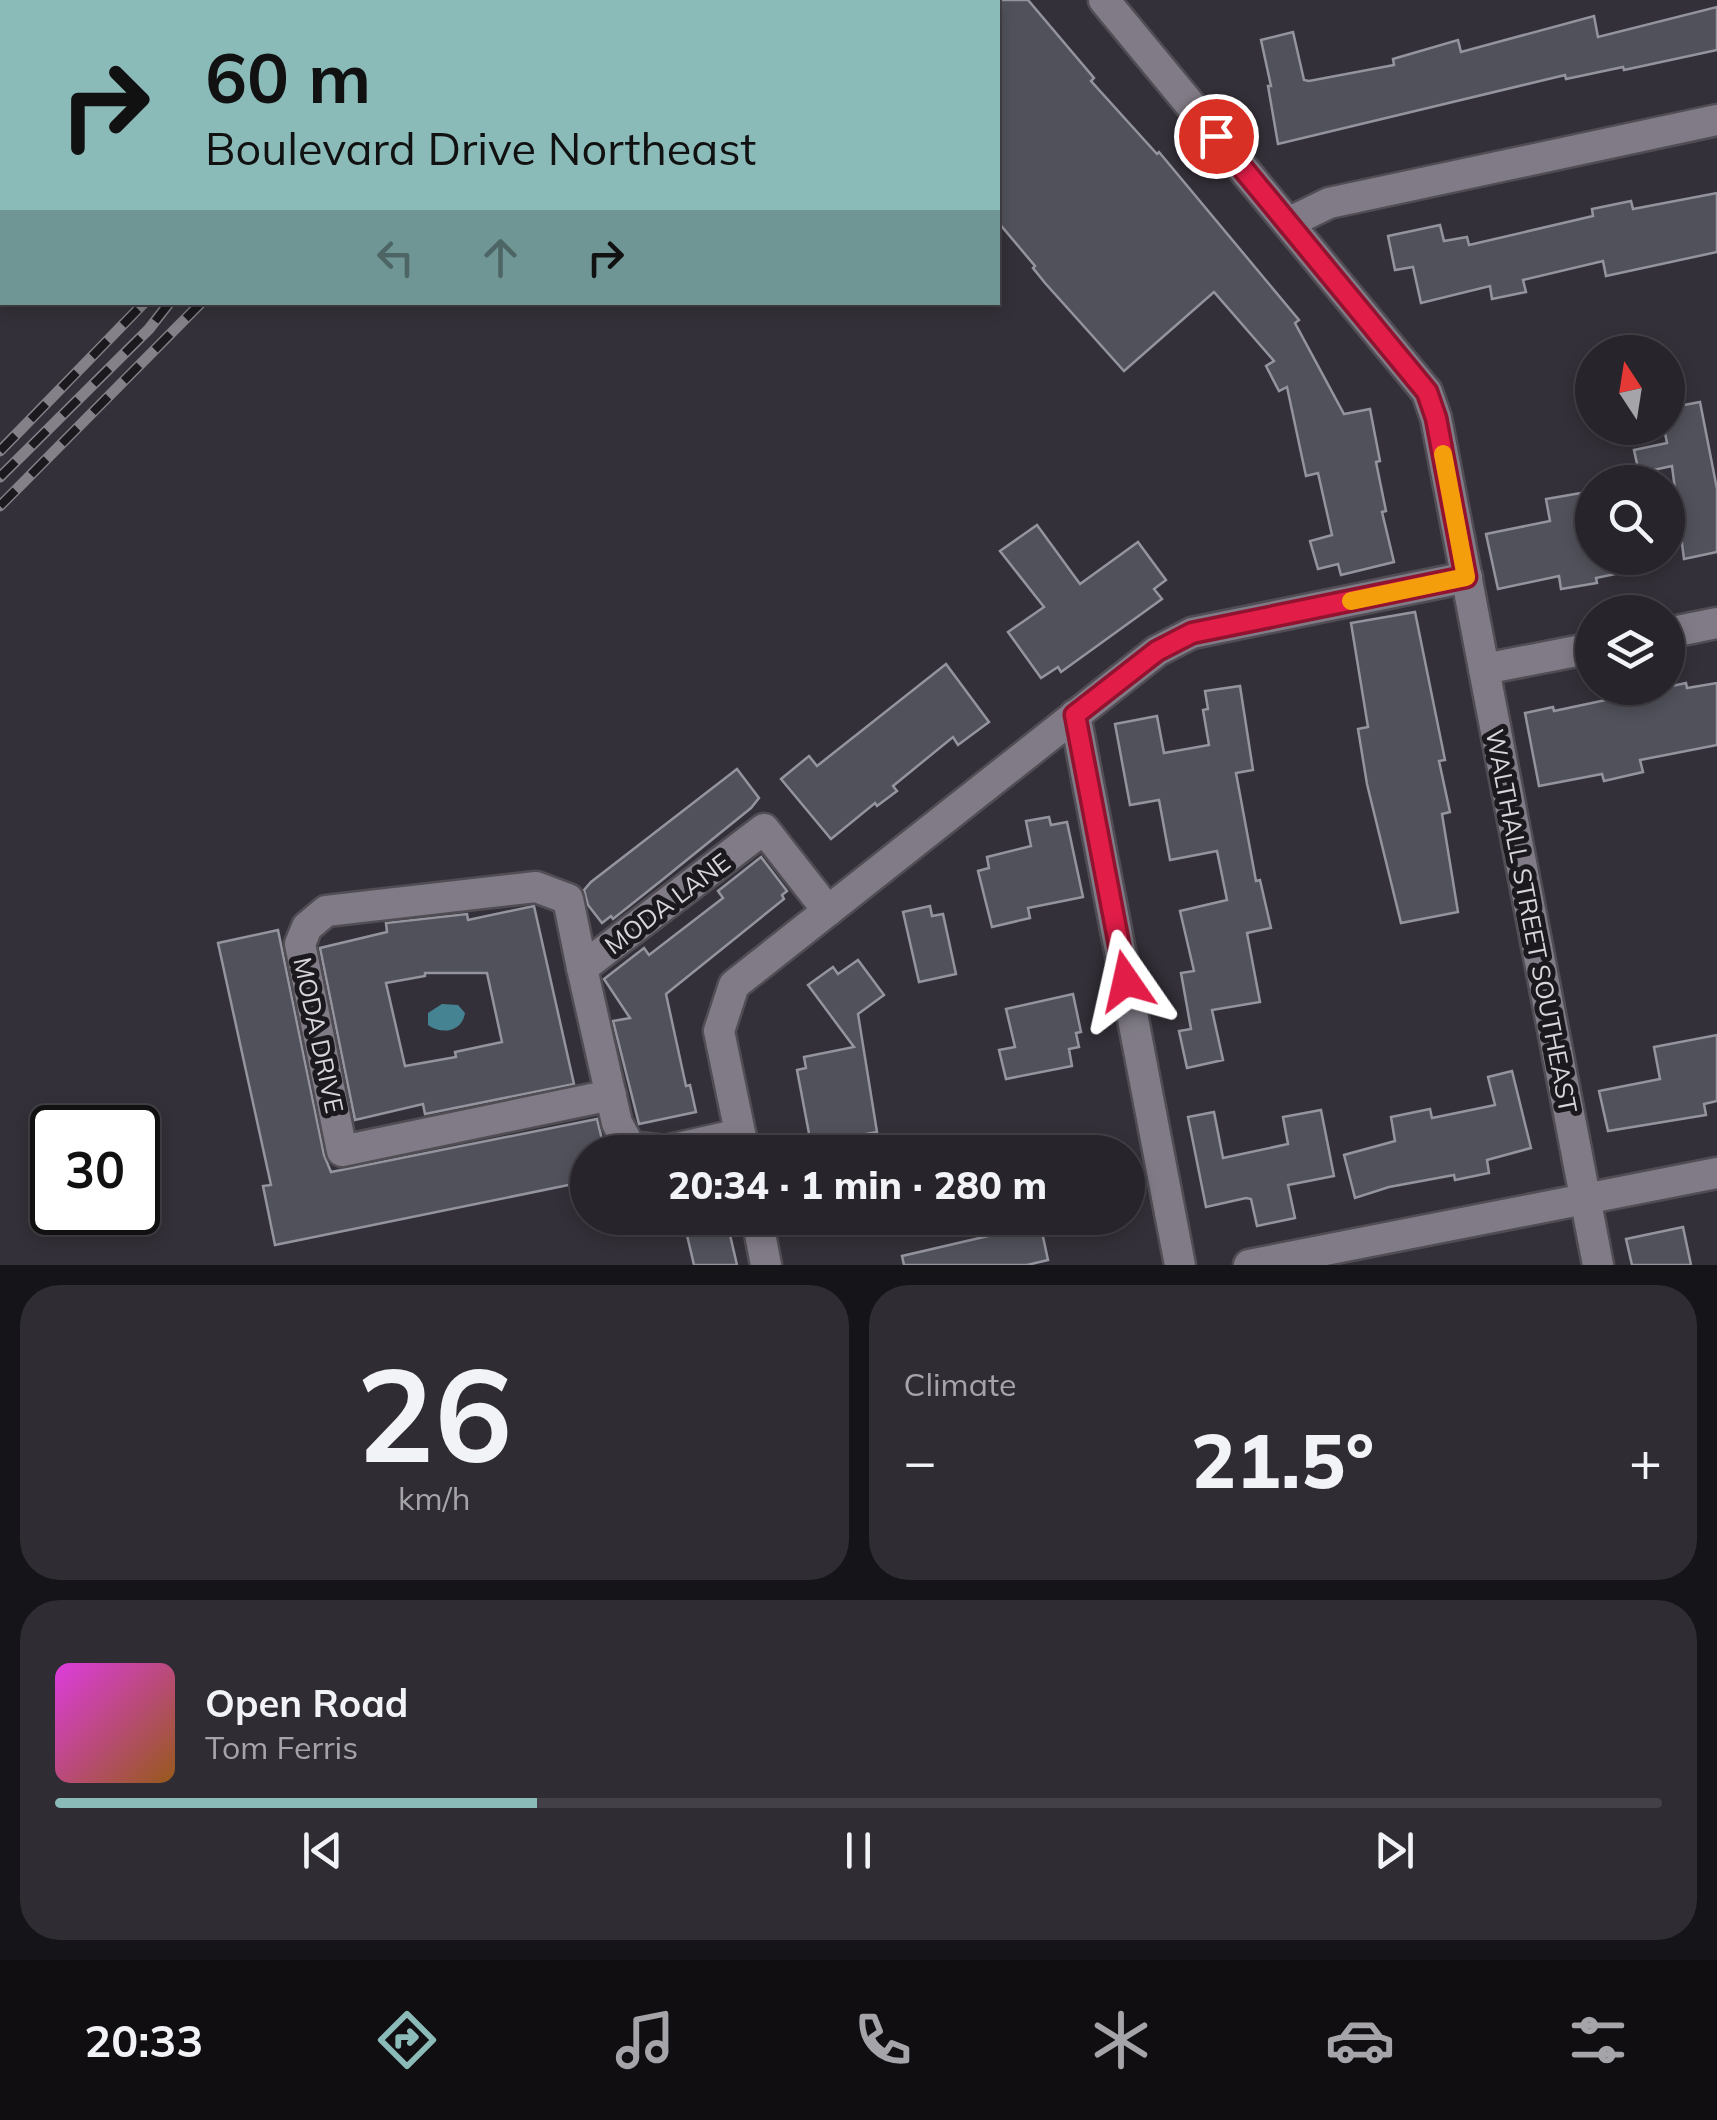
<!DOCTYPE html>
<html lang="en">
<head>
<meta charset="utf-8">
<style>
  :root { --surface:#27242b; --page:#2f2c33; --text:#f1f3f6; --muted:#a4a4a9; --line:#434147; --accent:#8bbbb9 }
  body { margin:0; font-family:Mulish,sans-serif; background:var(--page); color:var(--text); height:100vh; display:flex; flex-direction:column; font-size:38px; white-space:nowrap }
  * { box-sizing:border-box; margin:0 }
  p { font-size:32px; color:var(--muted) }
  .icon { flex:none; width:55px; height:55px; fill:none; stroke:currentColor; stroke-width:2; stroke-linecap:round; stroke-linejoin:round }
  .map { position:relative; height:1265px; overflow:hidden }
  .details { display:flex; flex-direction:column; gap:20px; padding:20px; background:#151418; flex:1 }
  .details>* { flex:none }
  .top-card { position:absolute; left:0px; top:0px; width:1000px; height:305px; box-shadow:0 5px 15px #0003,0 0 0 2px var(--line); background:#8bbbb9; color:#111; overflow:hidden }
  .needle { width:65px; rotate:348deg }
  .buttons { position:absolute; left:1575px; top:335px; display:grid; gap:20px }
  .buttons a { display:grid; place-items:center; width:110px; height:110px; border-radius:50%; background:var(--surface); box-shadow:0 5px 15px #0003,0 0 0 2px var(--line); font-size:50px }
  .speed { position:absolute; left:30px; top:1105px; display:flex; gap:20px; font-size:50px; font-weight:700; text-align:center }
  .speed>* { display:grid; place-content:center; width:130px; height:130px; border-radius:50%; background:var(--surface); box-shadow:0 5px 15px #0003,0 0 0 2px var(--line); line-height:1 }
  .speed .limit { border:5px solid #111; border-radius:15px; background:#fff; color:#111 }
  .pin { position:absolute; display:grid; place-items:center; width:85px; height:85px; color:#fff; margin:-42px; border:5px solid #fff; border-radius:50%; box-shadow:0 2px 10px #0007 }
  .me { position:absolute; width:110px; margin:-55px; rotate:349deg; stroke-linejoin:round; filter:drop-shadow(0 0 8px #0008) }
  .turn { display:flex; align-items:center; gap:35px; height:210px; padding:0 40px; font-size:45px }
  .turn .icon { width:130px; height:130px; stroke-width:2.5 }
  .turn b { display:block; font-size:70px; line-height:85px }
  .lanes { display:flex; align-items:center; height:95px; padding:0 40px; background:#0003; justify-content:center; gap:50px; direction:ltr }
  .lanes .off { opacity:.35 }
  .big { font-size:75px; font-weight:800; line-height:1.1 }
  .details .tile { flex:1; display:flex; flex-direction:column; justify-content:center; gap:15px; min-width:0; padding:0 35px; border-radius:40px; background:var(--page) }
  .details .dial { align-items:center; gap:0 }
  .dial b { font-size:130px; line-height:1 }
  .song { display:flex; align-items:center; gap:30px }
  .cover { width:120px; height:120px; border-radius:15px; background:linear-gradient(135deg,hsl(300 70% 55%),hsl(30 70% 35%)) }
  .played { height:10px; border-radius:5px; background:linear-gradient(90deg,var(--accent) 30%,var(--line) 30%) }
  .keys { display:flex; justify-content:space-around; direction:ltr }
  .heat { display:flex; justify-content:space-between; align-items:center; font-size:55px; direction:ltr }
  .details .tiles { flex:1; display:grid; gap:20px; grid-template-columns:1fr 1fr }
  .tile:last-child { grid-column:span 2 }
  .trip { position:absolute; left:570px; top:1135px; width:575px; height:100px; border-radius:50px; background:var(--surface); box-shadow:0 5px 15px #0003,0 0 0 2px var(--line); font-weight:800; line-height:100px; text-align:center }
  .dock { display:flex; height:160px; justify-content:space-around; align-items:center; background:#100e11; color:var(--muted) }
  .dock .icon { width:70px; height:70px }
  .dock .selected { color:var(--accent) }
  .dock b { font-size:45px; color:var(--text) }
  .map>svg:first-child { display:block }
  .water { fill:#468392 }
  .building { fill:#51515b; stroke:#94949f; stroke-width:2.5; fill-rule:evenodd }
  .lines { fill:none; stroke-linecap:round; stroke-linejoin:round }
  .minor-casing { stroke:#504d54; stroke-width:35 }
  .minor { stroke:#807b86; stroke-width:30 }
  .rail-casing { stroke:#848188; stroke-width:11 }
  .rail { stroke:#1b191d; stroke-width:8; stroke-dasharray:22; stroke-linecap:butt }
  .route-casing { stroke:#92132f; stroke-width:25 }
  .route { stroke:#e11d48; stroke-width:18 }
  .slow { stroke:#f59e0b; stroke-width:18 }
  .labels { text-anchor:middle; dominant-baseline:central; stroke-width:10; stroke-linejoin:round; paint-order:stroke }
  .street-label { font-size:25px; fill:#d7d4da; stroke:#1b191d }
</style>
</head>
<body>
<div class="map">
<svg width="1717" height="1265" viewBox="0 0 1717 1265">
  <rect width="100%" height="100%" fill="#343039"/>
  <!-- water -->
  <path class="water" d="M442,1004L458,1005L465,1013C462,1032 442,1035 428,1025V1013Z"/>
  <!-- building -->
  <g class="building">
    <polygon points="998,0 1028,0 1094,78 1091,81 1157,154 1159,152 1299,320 1295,323 1344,414 1370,409 1380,461 1376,462 1386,511 1382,512 1394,562 1341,575 1338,564 1318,569 1310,541 1332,535 1318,473 1306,476 1287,387 1279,391 1266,366 1274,361 1214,292 1124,371 1045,283 1033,268 1035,266 998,222"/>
    <polygon points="1717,7 1717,50 1624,70 1623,67 1566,79 1565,75 1278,144 1268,86 1271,86 1261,40 1293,32 1304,80 1309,81 1394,65 1393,59 1458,40 1461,52 1594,16 1598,37"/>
    <polygon points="1717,193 1717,252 1606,276 1603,261 1523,280 1526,292 1492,299 1490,286 1421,303 1413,267 1395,270 1388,236 1440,225 1444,241 1467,237 1469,245 1593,216 1592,209 1631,201 1633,209"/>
    <polygon points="1700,402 1717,489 1717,552 1684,559 1672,466 1639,473 1634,450 1667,443 1664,428 1668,428 1668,408"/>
    <polygon points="1581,493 1592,558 1643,558 1644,568 1596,578 1597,583 1561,589 1559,576 1498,589 1486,534 1550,521 1546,499"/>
    <polygon points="1037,525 1080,584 1138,542 1166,580 1154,589 1162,599 1061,672 1058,667 1041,678 1008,632 1044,607 1000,551"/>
    <polygon points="1415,612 1445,760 1439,761 1450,812 1442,814 1458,912 1401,923 1367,784 1358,729 1368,727 1351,623"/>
    <polygon points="946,664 989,722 958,745 953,737 893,786 897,791 877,806 875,803 831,839 781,779 809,756 817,766"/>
    <polygon points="1686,683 1687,688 1717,683 1717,745 1640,760 1643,772 1604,781 1602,774 1539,786 1525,713 1553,707 1554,711"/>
    <polygon points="1240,686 1253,770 1236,773 1256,881 1260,880 1271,928 1247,933 1260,1002 1212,1010 1223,1060 1187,1068 1179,1031 1191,1029 1181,973 1194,971 1180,911 1227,900 1217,851 1170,860 1159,800 1130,805 1115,724 1157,716 1164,753 1209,745 1203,710 1208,709 1205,691"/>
    <polygon points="737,769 759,798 751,808 662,880 613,919 611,916 602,923 588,905 584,890 591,882"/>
    <polygon points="1049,817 1051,825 1067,822 1083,897 1028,908 1030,918 992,927 978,871 989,868 987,857 1031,846 1026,821"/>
    <polygon points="761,857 787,891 782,895 784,899 666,994 686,1086 690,1085 696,1112 639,1124 613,1021 630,1018 604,979 644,948 649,955 723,898 718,891"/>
    <path d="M534,906L574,1084L425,1114L423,1104L355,1120L320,948L387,932L386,923L467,914L468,920ZM425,973H487L502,1042L455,1052L456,1057L405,1066L386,983L425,976Z"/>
    <polygon points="930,906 932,916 943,914 956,974 919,982 903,912"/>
    <polygon points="278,930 324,1155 331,1172 597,1119 605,1152 588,1152 588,1181 275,1245 263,1186 271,1185 218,943"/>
    <polygon points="858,960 884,995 858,1014 877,1132 811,1144 797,1070 806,1068 804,1057 854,1047 808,985 833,967 838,974"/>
    <polygon points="1073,994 1081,1032 1076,1033 1079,1047 1069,1049 1072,1066 1006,1079 999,1050 1015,1047 1006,1009"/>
    <polygon points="1717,1035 1717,1101 1704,1104 1706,1115 1608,1131 1599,1091 1660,1079 1654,1047"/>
    <polygon points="1512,1071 1531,1148 1487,1160 1489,1173 1455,1180 1454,1175 1389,1187 1355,1198 1344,1155 1395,1141 1391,1117 1430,1109 1432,1118 1495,1105 1488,1077"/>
    <polygon points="1321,1110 1334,1176 1288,1185 1295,1218 1257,1226 1251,1199 1246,1198 1206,1207 1188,1117 1214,1112 1223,1158 1288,1144 1283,1117"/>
    <polygon points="997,1218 1039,1218 1048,1260 1027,1265 904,1265 902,1256 1001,1233"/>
    <polygon points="727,1222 737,1265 694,1265 686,1231"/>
    <polygon points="1683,1227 1691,1265 1632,1265 1626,1239"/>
  </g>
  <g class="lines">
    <!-- minor casing -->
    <g class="minor-casing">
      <g id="minor">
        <polyline points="1104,0 1427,392 1436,418 1598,1265"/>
        <polyline points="1288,223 1329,203 1717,120"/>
        <polyline points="1668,633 1717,623"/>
        <polyline points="1484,669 1592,648"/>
        <polyline points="1075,715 1180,1265"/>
        <polyline points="582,968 568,899 536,887 326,911 307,927 300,944 342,1151 611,1095"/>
        <polyline points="740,1134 665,1151 630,1147 617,1123 582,968 764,829 828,911"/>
        <polyline points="744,1152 719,1031 734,985 1157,651 1192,633 1467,577"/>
        <polyline points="757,1218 766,1265"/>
        <polyline points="1249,1265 1717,1173"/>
      </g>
    </g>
    <!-- minor -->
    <use href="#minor" class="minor"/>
    <!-- rail casing -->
    <g class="rail-casing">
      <g id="rail">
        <polyline points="0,1 1,0"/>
        <polyline points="313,2 314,0"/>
        <polyline points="356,2 357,0"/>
        <polyline points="0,451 145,302"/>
        <polyline points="0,477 149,329 170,302"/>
        <polyline points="0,506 202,302"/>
      </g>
    </g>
    <!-- rail -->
    <use href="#rail" class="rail"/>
  </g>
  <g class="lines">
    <!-- route casing -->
    <g class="route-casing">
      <polyline id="route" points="1126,981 1075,715 1157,651 1192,633 1466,577 1436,418 1427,392 1216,136"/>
    </g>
    <!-- route -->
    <use href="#route" class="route"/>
    <!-- slow -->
    <polyline class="slow" points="1351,601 1466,577 1443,454"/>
  </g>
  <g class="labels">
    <!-- street labels -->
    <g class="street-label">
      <text transform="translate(667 903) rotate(-37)">MODA LANE</text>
      <text transform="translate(1532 921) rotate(79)">WALTHALL STREET SOUTHEAST</text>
      <text transform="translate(319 1035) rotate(78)">MODA DRIVE</text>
    </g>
  </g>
</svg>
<div class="buttons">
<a><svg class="needle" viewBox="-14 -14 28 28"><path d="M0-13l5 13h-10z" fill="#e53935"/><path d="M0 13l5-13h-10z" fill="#a4a4a9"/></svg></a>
<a><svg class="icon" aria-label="search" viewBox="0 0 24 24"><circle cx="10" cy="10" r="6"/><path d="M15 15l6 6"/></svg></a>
<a><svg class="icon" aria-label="layers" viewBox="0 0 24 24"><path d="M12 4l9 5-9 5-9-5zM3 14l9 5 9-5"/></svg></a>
</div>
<div class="speed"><div class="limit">30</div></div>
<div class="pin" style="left:1216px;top:136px;background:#d93025"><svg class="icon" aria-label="arrive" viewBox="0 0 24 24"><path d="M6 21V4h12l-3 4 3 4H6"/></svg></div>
<svg class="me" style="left:1126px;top:981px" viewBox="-20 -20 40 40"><path d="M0-17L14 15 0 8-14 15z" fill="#e11d48" stroke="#fff" stroke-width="4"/></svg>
<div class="trip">20:34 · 1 min · 280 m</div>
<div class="top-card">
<div class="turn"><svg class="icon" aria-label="right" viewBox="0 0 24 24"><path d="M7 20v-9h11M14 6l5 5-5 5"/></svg><div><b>60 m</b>Boulevard Drive Northeast</div></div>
<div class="lanes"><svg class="icon off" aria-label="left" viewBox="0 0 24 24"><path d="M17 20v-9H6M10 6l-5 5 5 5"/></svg><svg class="icon off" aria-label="ahead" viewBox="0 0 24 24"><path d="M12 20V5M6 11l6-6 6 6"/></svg><svg class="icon" aria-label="right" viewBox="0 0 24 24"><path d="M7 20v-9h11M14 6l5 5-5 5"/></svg></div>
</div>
</div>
<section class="details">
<div class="tiles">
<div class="tile dial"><b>26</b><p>km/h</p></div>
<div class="tile"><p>Climate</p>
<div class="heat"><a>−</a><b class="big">21.5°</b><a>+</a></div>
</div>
<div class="tile">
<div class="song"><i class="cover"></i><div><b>Open Road</b><p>Tom Ferris</p></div></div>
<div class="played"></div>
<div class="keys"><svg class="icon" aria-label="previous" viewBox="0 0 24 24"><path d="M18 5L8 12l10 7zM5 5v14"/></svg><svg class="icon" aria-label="pause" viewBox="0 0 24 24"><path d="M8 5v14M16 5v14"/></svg><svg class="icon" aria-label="next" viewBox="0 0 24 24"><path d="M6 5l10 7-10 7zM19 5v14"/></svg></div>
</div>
</div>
</section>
<nav class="dock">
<b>20:33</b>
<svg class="icon selected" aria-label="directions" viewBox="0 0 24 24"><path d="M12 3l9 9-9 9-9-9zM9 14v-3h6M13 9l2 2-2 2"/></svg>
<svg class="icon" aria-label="music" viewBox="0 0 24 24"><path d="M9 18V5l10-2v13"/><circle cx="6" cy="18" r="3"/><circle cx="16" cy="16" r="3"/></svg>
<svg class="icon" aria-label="phone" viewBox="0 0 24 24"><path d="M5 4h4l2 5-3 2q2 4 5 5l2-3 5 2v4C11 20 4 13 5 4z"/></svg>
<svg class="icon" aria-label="climate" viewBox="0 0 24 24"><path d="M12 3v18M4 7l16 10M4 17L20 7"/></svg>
<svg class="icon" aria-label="car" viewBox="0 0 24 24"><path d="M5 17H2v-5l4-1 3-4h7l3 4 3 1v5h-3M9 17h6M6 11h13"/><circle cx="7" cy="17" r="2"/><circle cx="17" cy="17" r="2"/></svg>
<svg class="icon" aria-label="filters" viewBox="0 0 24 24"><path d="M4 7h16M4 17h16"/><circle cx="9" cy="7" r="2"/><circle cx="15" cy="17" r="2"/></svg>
</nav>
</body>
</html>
